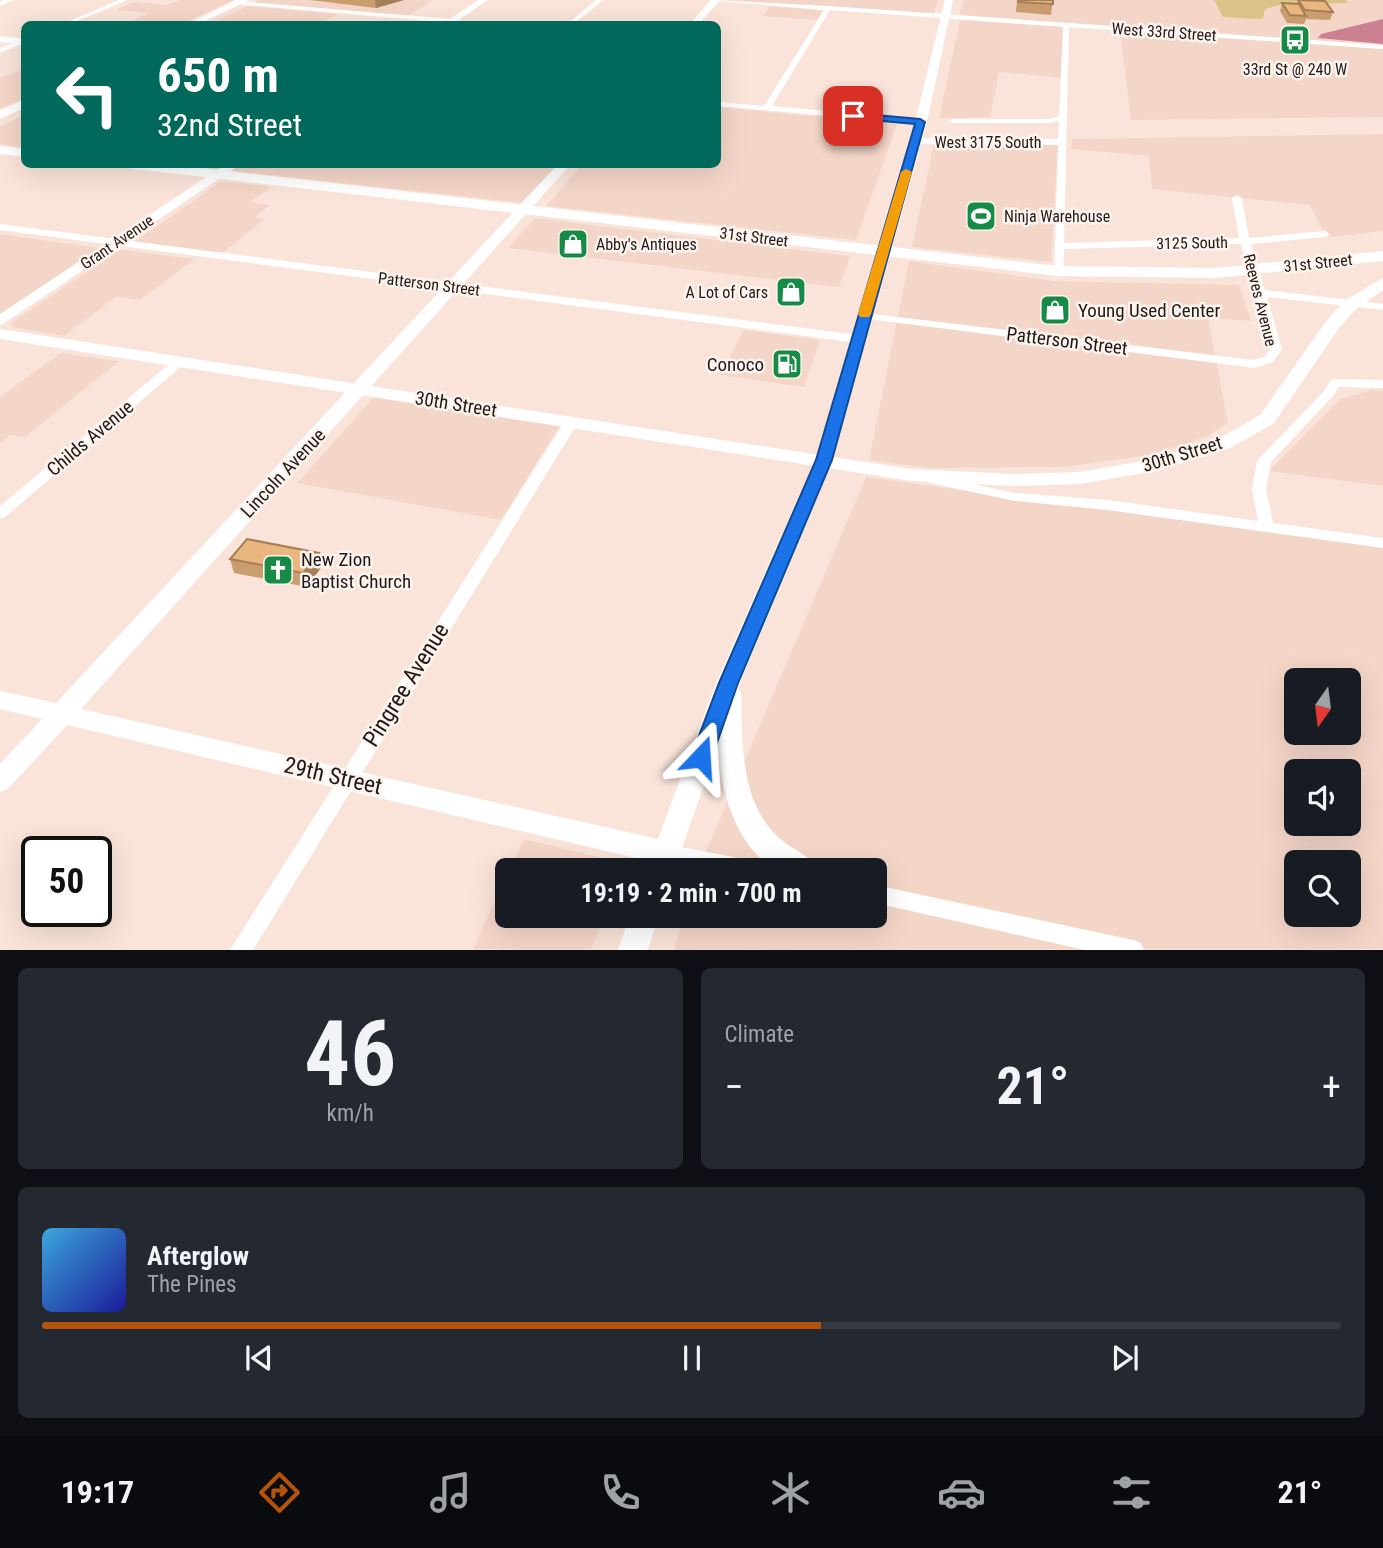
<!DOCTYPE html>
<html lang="en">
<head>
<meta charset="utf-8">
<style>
  :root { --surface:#171b24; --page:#242831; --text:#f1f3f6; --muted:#9ea1a6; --line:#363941; --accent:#b45309 }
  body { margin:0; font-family:"Roboto Condensed",sans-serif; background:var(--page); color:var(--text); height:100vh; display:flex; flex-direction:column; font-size:26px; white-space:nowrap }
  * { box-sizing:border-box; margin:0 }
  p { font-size:23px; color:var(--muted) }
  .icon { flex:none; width:38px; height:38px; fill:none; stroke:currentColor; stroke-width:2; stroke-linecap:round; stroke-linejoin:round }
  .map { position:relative; height:950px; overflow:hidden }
  .sheet { display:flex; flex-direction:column; gap:18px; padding:18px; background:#0d0f14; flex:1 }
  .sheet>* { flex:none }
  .guide { position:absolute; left:21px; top:21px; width:700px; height:147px; border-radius:10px; box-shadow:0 7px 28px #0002; background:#00695c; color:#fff; overflow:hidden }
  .needle { width:46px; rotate:194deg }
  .fabs { position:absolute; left:1284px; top:668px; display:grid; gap:14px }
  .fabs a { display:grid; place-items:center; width:77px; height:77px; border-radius:10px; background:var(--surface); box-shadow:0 7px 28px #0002; font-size:35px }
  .speed { position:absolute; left:21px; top:836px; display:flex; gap:14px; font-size:35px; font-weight:700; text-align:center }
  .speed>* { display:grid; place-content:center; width:91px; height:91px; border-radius:50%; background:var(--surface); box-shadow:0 7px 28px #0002; line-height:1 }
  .speed .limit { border:4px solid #111; border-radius:10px; background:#fff; color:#111 }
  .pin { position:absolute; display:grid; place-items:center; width:60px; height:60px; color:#fff; margin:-30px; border-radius:14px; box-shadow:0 4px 10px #0006 }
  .me { position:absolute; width:77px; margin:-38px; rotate:20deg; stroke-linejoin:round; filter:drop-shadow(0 0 5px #0008) }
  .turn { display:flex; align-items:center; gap:24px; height:147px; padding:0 21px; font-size:32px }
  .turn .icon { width:91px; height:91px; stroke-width:2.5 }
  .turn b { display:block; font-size:49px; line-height:60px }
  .big { font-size:52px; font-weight:700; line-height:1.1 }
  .sheet .widget { flex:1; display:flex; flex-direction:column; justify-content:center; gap:10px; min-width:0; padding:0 24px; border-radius:10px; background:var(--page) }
  .sheet .dial { align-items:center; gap:0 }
  .dial b { font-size:91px; line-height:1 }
  .song { display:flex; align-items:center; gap:21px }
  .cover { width:84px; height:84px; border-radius:10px; background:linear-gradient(135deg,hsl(200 70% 55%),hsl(240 70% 35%)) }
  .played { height:7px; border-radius:4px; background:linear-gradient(90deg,var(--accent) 60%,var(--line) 60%) }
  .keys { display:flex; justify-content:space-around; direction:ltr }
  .heat { display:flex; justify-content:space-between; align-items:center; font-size:38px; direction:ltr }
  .sheet .tiles { flex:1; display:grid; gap:18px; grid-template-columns:1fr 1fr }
  .widget:last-child { grid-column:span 2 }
  .trip { position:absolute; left:495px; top:858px; width:392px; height:70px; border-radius:10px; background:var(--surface); box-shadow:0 7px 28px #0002; font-weight:700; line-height:70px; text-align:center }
  .menu { display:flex; height:112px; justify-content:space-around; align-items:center; background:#090b0e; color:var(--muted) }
  .menu .icon { width:49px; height:49px }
  .menu .active { color:var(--accent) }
  .menu b { font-size:32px; color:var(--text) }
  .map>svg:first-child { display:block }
  .built { fill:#f4d6c8; fill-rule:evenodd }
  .green { fill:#dbc388 }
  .water { fill:#cb8192 }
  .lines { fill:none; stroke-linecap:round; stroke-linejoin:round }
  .street { fill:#fff; fill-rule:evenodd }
  .secondary { fill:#fff; fill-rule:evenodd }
  .primary { fill:#fff; fill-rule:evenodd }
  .wall { fill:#c99d6d }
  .shaded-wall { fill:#a47f59 }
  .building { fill:#eab67f; stroke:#a47f59; stroke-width:2 }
  .route { fill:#1a73e8; stroke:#114b97; stroke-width:2 }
  .slow { fill:#f59e0b }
  .labels { text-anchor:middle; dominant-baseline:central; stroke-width:5; stroke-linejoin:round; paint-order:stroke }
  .far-street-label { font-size:16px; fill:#211915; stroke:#fdf4f0 }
  .far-poi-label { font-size:16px; fill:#211915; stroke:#fdf4f0; text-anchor:start }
  .poi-label { font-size:19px; fill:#211915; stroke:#fdf4f0; text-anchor:start }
  .street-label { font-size:19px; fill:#211915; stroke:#fdf4f0 }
  .near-street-label { font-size:23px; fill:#211915; stroke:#fdf4f0 }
</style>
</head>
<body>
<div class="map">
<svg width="1383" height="950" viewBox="0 0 1383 950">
  <rect width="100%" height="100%" fill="#fae4d9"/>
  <!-- built -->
  <g class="built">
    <polygon points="181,0 234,0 181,24 125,24 149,13 115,10 134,2 167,5"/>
    <polygon points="259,0 433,0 408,16 253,3"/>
    <polygon points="730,0 938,0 934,13 928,14"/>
    <polygon points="964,0 1383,0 1383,46 962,16 959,15"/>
    <polygon points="247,6 338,14 318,24 209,24"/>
    <polygon points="770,6 819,10 822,11 817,20 763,16"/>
    <polygon points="960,20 1067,27 1064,78 999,72 990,117 939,118"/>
    <polygon points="1120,31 1383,49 1383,117 1131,120"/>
    <polygon points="24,69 24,98 0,109 0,78"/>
    <polygon points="718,107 897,124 856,240 546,206 582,165 718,164"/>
    <polygon points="24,115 24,147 0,144 0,127"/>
    <polygon points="1383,134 1383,231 1332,237 1321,228 1310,205 1152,189 1149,156 1071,149 1072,139"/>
    <polygon points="934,144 1058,145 1051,262 912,247"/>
    <polygon points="180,165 561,165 524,203"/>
    <polygon points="231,182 272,187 250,202 270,205 255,217 265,219 221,254 134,242 219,183"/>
    <polygon points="535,218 850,256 839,287 508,248"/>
    <polygon points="0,234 100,248 0,314"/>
    <polygon points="123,250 195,259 140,300 116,297 64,336 11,327 12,322 118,251"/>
    <polygon points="909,261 1054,281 1239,285 1251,321 1208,318 1228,423 1206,437 1150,455 1064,467 929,468 869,460"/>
    <polygon points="743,330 820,340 804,387 721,375"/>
    <polygon points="61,353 119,361 25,437 11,435 0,443 0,397"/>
    <polygon points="1372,390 1383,391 1383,486 1269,471 1340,399"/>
    <polygon points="375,396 560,425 501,520 297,483"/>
    <path d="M866,477L1373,546L1371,536L1383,538V949L674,950L684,915H875V870H698ZM1297,681H1349V733H1297ZM1297,772H1349V824H1297ZM1297,863H1349V915H1297Z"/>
    <polygon points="524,839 606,859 613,862 617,870 510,870"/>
    <polygon points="507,874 508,915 604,915 591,949 473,949"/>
  </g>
  <!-- green -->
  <polygon class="green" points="1214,0 1346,0 1348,3 1283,4 1265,9 1263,18 1258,19 1223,17"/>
  <!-- water -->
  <polygon class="water" points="1383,19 1383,44 1318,38 1321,34"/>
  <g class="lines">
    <!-- street -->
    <g class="street">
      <polygon points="4,0 13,0 0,6 0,2"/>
      <polygon points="119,0 128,0 70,24 62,24"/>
      <polygon points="596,0 603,0 574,24 567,24"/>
      <polygon points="706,0 828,6 1383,45 1383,49 1069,27 1064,243 1239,238 1232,198 1237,195 1242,198 1249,238 1325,231 1330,234 1325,237 1251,244 1265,290 1383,304 1383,310 1267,297 1282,349 1273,362 1255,368 860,318 858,316 864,313 1254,360 1265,356 1270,349 1241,244 1064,249 1063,271 1062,273 1054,273 1058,145 915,144 911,141 915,138 1058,139 1059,121 1050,123 952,123 948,121 952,119 1050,119 1059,116 1063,27 830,10 772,106 924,120 924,124 921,124 718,106 718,102 764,106 824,10"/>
      <polygon points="237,1 452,19 455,21 452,23 235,4"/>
      <polygon points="24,39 24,43 0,53 0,48"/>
      <polygon points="0,224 858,335 864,339 858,343 0,230"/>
      <polygon points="179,358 185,362 183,365 5,517 0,519 0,506 175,359"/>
      <polygon points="1335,379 1383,380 1383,388 1339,387 1333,396 1271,462 1266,489 1273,523 1383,538 1383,548 1108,510 1015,501 930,483 923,479 930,475 1015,493 1108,500 1258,521 1252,489 1257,461 1324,391 1331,380"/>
      <polygon points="572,417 579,421 253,950 230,950 565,421"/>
      <path d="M666,844L754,861L761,864L764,870C729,870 693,871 659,859L656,853L659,847Z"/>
      <polygon points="875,885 1133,940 1141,943 1144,950 1085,950 875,903"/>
    </g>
    <!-- secondary -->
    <g class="secondary">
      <polygon points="478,0 488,0 453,24 442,24"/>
      <polygon points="711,0 720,0 699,24 690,24"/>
      <path d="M945,0H953L927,122L833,460L738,688L741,694C743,744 739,798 777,836C790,849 810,854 818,870C807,870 790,873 779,869C737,854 719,786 718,746L674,870H646L649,861L67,725L9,788L0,792V764L42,719L0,709V691L56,703L558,164H571L81,709L658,839L716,683L815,460L915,122Z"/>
      <polygon points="0,36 24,39 24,45 0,42"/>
      <polygon points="226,164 241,164 0,326 0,314"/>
      <polygon points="630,915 659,915 648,950 618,950"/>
    </g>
    <!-- primary -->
    <g class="primary">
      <polygon points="236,0 249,0 199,24 187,24"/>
      <polygon points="24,100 24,108 0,119 0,110"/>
      <polygon points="0,146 24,149 24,157 0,154"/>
      <polygon points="120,164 166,164 1058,266 1216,268 1383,251 1383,261 1216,278 1058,276 126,168"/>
      <polygon points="1383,278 1383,290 1356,309 1339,328 1274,423 1230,448 1157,471 1079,484 1014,486 911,481 0,339 0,329 911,469 1014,474 1079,472 1154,459 1216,440 1260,415 1327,320 1344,301"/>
    </g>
  </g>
  <!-- wall -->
  <g class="wall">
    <polygon points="310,0 404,0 376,8"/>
    <polygon points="1017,0 1053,0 1051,15 1016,12"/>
    <polygon points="1298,0 1310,0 1333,12 1330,20 1306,19 1304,24 1287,23 1280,11 1282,3 1297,4"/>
    <polygon points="319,553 322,566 307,587 234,573 230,559"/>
  </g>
  <!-- shaded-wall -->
  <g class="shaded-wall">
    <polygon points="375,0 404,0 376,8"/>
    <polygon points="319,553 322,566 307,587 303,573"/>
  </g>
  <!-- building -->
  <g class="building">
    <polygon points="1018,0 1053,0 1053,4 1018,2"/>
    <polygon points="1298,0 1325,1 1333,12 1305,10"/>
    <polygon points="1282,3 1299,4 1306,16 1290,15"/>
    <polygon points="247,539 319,553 303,573 230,559"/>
  </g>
  <!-- route -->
  <polygon class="route" points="853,113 920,119 925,122 832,460 738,683 712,757 709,763 701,765 694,763 691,757 719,683 816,460 915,124 849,118 849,114"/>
  <!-- slow -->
  <polygon class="slow" points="906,169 912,172 871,314 869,317 860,317 858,314 901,172"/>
  <!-- icons -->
  <defs>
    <g id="bus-square" transform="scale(1.575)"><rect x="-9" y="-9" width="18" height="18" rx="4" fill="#158b46" stroke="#fdf4f0"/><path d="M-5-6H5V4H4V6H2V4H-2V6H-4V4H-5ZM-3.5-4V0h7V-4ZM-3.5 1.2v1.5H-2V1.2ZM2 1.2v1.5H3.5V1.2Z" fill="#fff"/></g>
    <g id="stadium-square" transform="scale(1.575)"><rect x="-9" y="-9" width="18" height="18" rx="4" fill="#158b46" stroke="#fdf4f0"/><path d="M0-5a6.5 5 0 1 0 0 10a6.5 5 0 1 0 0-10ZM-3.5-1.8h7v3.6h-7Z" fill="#fff"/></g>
    <g id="shop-square" transform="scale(1.575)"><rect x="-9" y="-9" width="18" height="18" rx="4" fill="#158b46" stroke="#fdf4f0"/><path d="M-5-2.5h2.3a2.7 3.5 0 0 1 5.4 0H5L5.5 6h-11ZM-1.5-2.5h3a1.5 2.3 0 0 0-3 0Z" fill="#fff"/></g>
    <g id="fuel-square" transform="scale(1.575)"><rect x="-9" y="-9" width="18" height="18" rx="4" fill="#158b46" stroke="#fdf4f0"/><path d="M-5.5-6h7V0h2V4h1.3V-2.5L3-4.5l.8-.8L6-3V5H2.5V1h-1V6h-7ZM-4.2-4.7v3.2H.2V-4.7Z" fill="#fff"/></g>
    <g id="church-square" transform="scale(1.575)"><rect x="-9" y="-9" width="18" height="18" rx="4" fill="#158b46" stroke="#fdf4f0"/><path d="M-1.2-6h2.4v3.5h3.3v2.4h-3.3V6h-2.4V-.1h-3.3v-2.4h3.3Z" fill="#fff"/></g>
  </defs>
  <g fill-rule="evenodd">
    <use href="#bus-square" x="1295" y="40"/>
    <use href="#stadium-square" x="981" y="216"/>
    <use href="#shop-square" x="573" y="244"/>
    <use href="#shop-square" x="791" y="292"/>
    <use href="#shop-square" x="1055" y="310"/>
    <use href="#fuel-square" x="787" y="364"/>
    <use href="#church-square" x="278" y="570"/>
  </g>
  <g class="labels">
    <!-- far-street labels -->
    <g class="far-street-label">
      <text transform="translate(1164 32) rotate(4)">West 33rd Street</text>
      <text x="988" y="142">West 3175 South</text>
      <text transform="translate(754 237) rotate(7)">31st Street</text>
      <text transform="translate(117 242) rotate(-34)">Grant Avenue</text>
      <text transform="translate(1192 243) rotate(-1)">3125 South</text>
      <text transform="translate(1318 263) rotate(-6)">31st Street</text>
      <text transform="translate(429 284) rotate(7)">Patterson Street</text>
      <text transform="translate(1260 300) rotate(76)">Reeves Avenue</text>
    </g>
    <!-- far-poi labels -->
    <g class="far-poi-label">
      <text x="1295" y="69" text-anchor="middle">33rd St @ 240 W</text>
      <text x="1004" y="216">Ninja Warehouse</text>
      <text x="596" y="244">Abby's Antiques</text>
      <text x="768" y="292" text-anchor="end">A Lot of Cars</text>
    </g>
    <!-- poi labels -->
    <g class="poi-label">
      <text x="1078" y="310">Young Used Center</text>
      <text x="764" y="364" text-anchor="end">Conoco</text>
      <text x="301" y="559">New Zion<tspan x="301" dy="22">Baptist Church</tspan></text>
    </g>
    <!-- street labels -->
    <g class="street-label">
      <text transform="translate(1067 341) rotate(7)">Patterson Street</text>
      <text transform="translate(456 404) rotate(9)">30th Street</text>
      <text transform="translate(90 438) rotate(-40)">Childs Avenue</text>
      <text transform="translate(1182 454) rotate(-17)">30th Street</text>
      <text transform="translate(283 473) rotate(-47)">Lincoln Avenue</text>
    </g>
    <!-- near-street labels -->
    <g class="near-street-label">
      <text transform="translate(406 685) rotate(-58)">Pingree Avenue</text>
      <text transform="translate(333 776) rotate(13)">29th Street</text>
    </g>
  </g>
</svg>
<div class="fabs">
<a><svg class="needle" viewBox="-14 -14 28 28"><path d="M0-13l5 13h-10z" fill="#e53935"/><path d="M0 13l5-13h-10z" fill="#9ea1a6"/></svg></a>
<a><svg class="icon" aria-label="sound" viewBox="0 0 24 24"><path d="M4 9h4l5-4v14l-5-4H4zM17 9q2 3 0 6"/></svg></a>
<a><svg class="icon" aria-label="search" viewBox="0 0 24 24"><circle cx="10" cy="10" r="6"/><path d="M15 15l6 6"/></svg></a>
</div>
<div class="speed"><div class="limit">50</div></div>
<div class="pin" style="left:853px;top:116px;background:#d93025"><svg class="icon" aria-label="arrive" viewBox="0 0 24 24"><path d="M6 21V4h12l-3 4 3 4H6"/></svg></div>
<svg class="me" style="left:701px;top:757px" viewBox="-20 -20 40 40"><path d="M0-17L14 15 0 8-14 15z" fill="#1a73e8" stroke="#fff" stroke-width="4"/></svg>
<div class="trip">19:19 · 2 min · 700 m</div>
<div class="guide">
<div class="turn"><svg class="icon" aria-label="left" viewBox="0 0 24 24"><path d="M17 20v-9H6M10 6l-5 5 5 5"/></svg><div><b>650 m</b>32nd Street</div></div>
</div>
</div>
<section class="sheet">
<div class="tiles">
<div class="widget dial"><b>46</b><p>km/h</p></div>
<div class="widget"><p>Climate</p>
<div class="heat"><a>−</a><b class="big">21°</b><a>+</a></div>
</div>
<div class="widget">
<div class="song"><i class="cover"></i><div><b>Afterglow</b><p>The Pines</p></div></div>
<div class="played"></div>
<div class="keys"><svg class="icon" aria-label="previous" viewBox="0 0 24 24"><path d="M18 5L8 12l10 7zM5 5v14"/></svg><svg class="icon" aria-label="pause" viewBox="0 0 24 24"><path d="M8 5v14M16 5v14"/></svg><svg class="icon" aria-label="next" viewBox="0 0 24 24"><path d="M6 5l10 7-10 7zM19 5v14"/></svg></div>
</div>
</div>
</section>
<nav class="menu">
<b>19:17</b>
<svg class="icon active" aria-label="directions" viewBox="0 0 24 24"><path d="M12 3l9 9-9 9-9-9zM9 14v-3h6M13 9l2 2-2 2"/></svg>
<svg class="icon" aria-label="music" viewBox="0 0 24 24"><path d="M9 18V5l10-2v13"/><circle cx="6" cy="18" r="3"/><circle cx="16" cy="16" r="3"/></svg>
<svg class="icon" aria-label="phone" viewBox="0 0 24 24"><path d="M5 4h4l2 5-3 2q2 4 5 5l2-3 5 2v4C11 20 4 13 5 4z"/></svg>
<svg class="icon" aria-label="climate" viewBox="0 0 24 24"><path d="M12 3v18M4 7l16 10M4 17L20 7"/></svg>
<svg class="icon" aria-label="car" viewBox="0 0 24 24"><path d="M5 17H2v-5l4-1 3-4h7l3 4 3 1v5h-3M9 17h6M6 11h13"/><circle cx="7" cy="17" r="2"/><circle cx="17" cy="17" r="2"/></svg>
<svg class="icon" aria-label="filters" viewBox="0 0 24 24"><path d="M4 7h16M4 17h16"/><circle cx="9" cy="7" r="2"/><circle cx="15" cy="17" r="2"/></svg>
<b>21°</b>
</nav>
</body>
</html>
